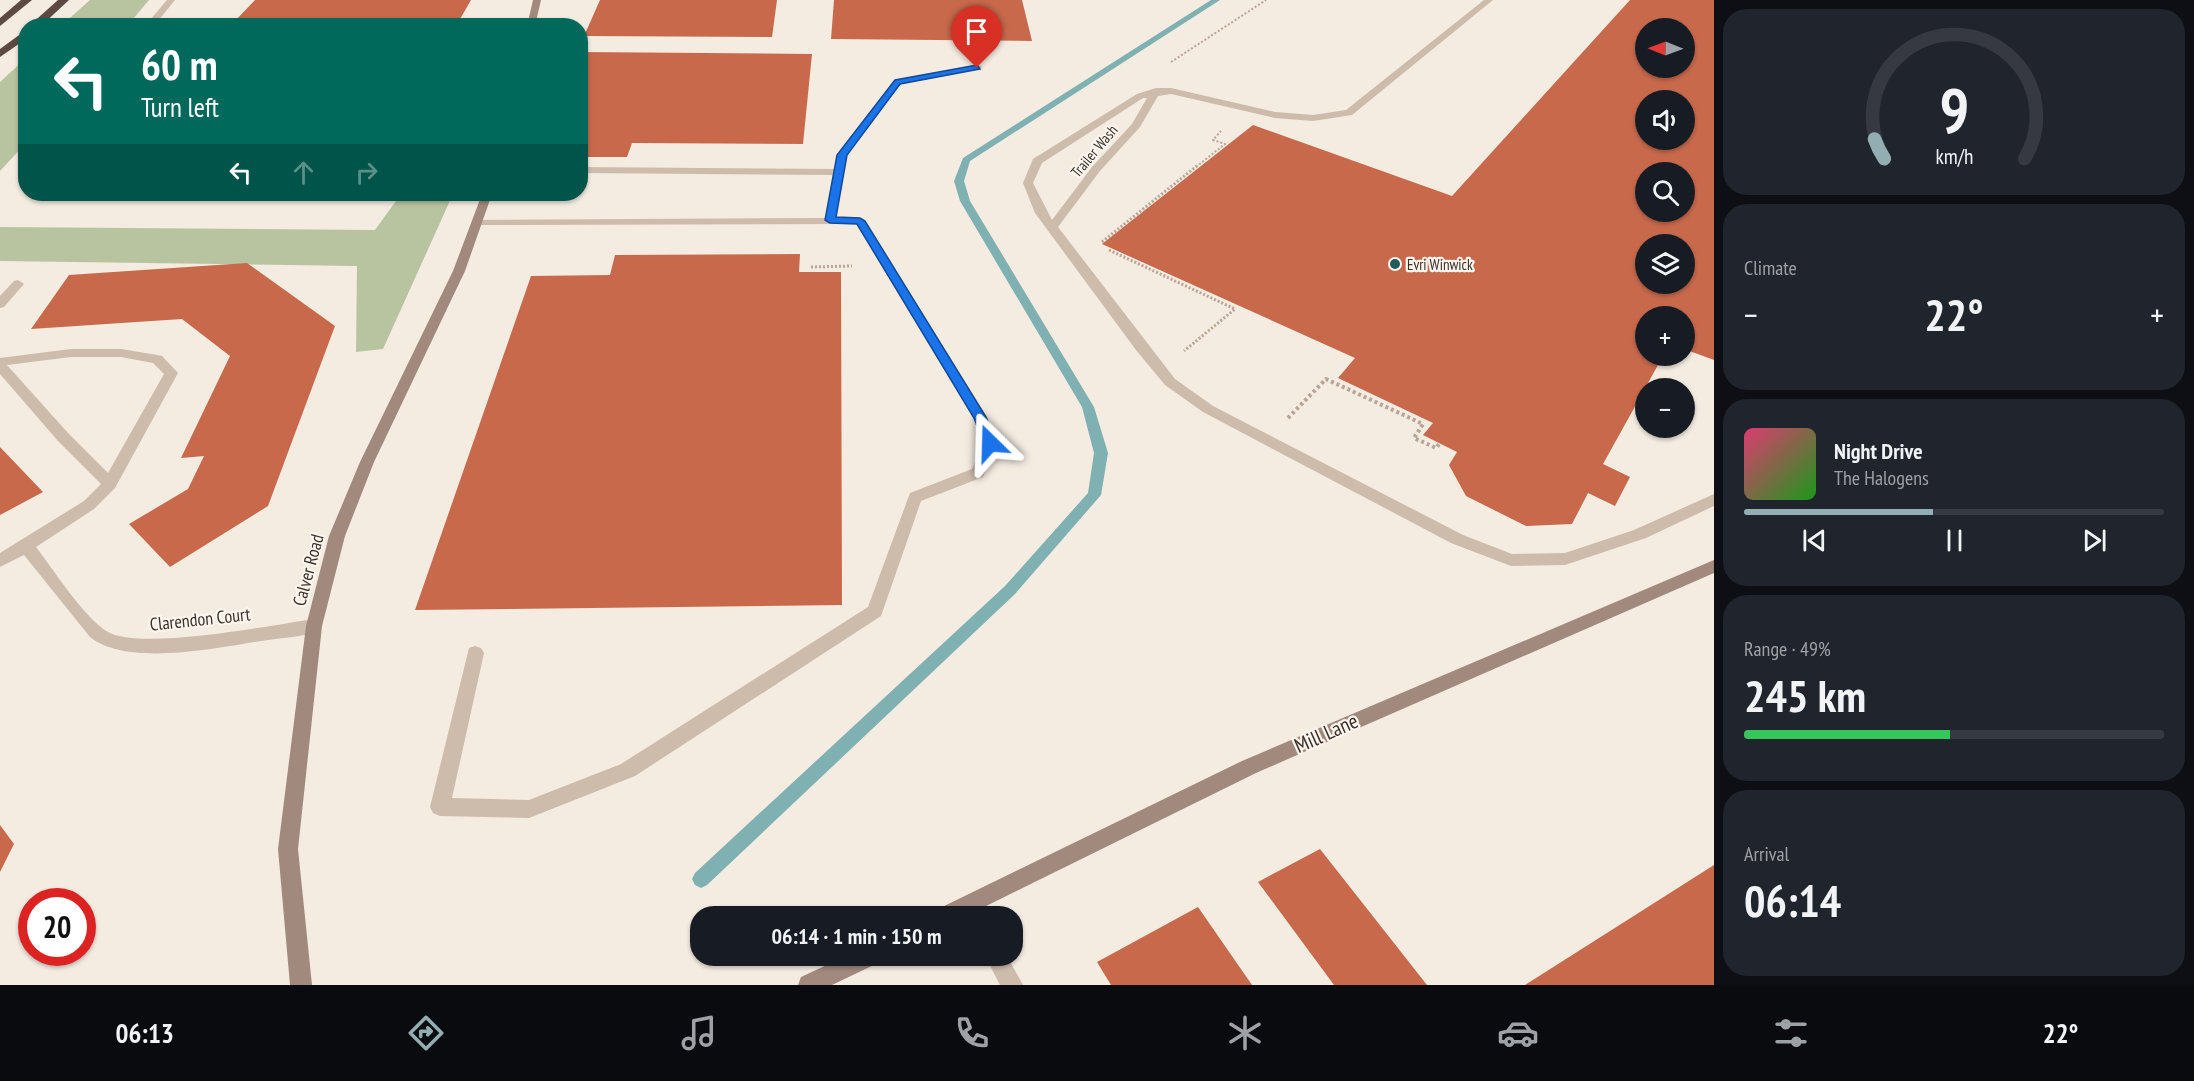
<!DOCTYPE html>
<html lang="en">
<head>
<meta charset="utf-8">
<style>
  :root { --surface:#171b24; --page:#20242c; --text:#f1f3f6; --muted:#9ea1a6; --line:#363941; --accent:#92aeb2 }
  body { margin:0; font-family:"PT Sans Narrow",sans-serif; background:var(--page); color:var(--text); height:100vh; display:flex; flex-direction:column; font-size:22px; white-space:nowrap }
  * { box-sizing:border-box; margin:0 }
  p { font-size:20px; color:var(--muted) }
  .icon { flex:none; width:33px; height:33px; fill:none; stroke:currentColor; stroke-width:2; stroke-linecap:round; stroke-linejoin:round }
  .map { position:relative; flex:1; overflow:hidden }
  .drawer { display:flex; flex-direction:column; gap:9px; padding:9px; background:#0d0f14; width:480px }
  .drawer>* { flex:none }
  .guide { position:absolute; left:18px; top:18px; width:570px; height:183px; border-radius:24px; box-shadow:0 2px 4px #0004; background:#00695c; color:#fff; overflow:hidden }
  .needle { width:39px; rotate:271deg }
  .buttons { position:absolute; left:1635px; top:18px; display:grid; gap:12px }
  .buttons a { display:grid; place-items:center; width:60px; height:60px; border-radius:50%; background:var(--surface); box-shadow:0 2px 4px #0004; font-size:30px }
  .speed { position:absolute; left:18px; top:888px; display:flex; gap:12px; font-size:30px; font-weight:700; text-align:center }
  .speed>* { display:grid; place-content:center; width:78px; height:78px; border-radius:50%; background:var(--surface); box-shadow:0 2px 4px #0004; line-height:1 }
  .speed .limit { border:9px solid #d22; background:#fff; color:#111 }
  .pin { position:absolute; display:grid; place-items:center; width:51px; height:51px; color:#fff; margin:-62px -26px; border-radius:50% 50% 50% 0; rotate:-45deg; box-shadow:0 0 6px #0007 }
  .pin .icon { rotate:45deg }
  .me { position:absolute; width:66px; margin:-33px; rotate:338deg; stroke-linejoin:round; filter:drop-shadow(0 0 4px #0008) }
  .turn { display:flex; align-items:center; gap:21px; height:126px; padding:0 24px; font-size:27px }
  .turn .icon { width:78px; height:78px; stroke-width:2.5 }
  .turn b { display:block; font-size:42px; line-height:51px }
  .lanes { display:flex; align-items:center; height:57px; padding:0 24px; background:#0003; justify-content:center; gap:30px; direction:ltr }
  .lanes .off { opacity:.35 }
  .big { font-size:45px; font-weight:800; line-height:1.1 }
  .drawer .card { flex:1; display:flex; flex-direction:column; justify-content:center; gap:9px; min-width:0; padding:0 21px; border-radius:24px; background:var(--page) }
  .drawer .dial { align-items:center; gap:0 }
  .dial svg { height:156px; overflow:visible; fill:none; stroke:var(--line); stroke-width:7; stroke-linecap:round; text-anchor:middle }
  .dial text { fill:var(--text); stroke:none }
  .song { display:flex; align-items:center; gap:18px }
  .cover { width:72px; height:72px; border-radius:9px; background:linear-gradient(135deg,hsl(340 70% 55%),hsl(120 70% 35%)) }
  .played { height:6px; border-radius:3px; background:linear-gradient(90deg,var(--accent) 45%,var(--line) 45%) }
  .keys { display:flex; justify-content:space-around; direction:ltr }
  .heat { display:flex; justify-content:space-between; align-items:center; font-size:33px; direction:ltr }
  .charge { height:9px; border-radius:4px; background:linear-gradient(90deg,#34c759 49%,var(--line) 0) }
  .trip { position:absolute; left:690px; top:906px; width:333px; height:60px; border-radius:24px; background:var(--surface); box-shadow:0 2px 4px #0004; font-weight:800; line-height:60px; text-align:center }
  .tabs { display:flex; height:96px; justify-content:space-around; align-items:center; background:#090b0e; color:var(--muted) }
  .tabs .icon { width:42px; height:42px }
  .tabs .selected { color:var(--accent) }
  .tabs b { font-size:27px; color:var(--text) }
  main { display:flex; flex:1; min-height:0 }
  .map>svg:first-child { display:block }
  .green { fill:#b8c4a0 }
  .lines { fill:none; stroke-linecap:round; stroke-linejoin:round }
  .stream { fill:#7fb0b2; fill-rule:evenodd }
  .building { fill:#c8694b; fill-rule:evenodd }
  .path-far2 { stroke:#b9a596; stroke-width:2; stroke-dasharray:2 2; stroke-linecap:butt }
  .path-far1 { stroke:#b9a596; stroke-width:3; stroke-dasharray:2 2; stroke-linecap:butt }
  .path { stroke:#b9a596; stroke-width:4; stroke-dasharray:3 3; stroke-linecap:butt }
  .lane { fill:#cdbbac; fill-rule:evenodd }
  .secondary { fill:#a18a7d; fill-rule:evenodd }
  .highway { fill:#5c4a42; fill-rule:evenodd }
  .route { fill:#1a73e8; stroke:#114b97; stroke-width:1.5 }
  .poi-dot { fill:#1f5a5e; stroke:#fbf5ee; stroke-width:2 }
  .labels { text-anchor:middle; dominant-baseline:central; stroke-width:4.5; stroke-linejoin:round; paint-order:stroke }
  .far-street-label { font-size:15px; fill:#3b302b; stroke:#fbf5ee }
  .far-poi-label { font-size:15px; fill:#3b302b; stroke:#fbf5ee; text-anchor:start }
  .street-label { font-size:18px; fill:#3b302b; stroke:#fbf5ee }
  .near-street-label { font-size:21px; fill:#3b302b; stroke:#fbf5ee }
</style>
</head>
<body>
<main>
<div class="map">
<svg width="1714" height="985" viewBox="0 0 1714 985">
  <rect width="100%" height="100%" fill="#f4ebe1"/>
  <!-- green -->
  <g class="green">
    <polygon points="90,0 149,0 128,25 62,25"/>
    <polygon points="25,59 25,144 0,171 0,82"/>
    <polygon points="401,194 453,194 383,349 356,352 357,266 0,261 0,227 375,230"/>
  </g>
  <g class="lines">
    <!-- stream -->
    <polygon class="stream" points="1211,0 1220,0 970,161 964,181 970,201 1094,407 1108,453 1101,495 1015,594 707,885 701,888 695,885 692,879 695,873 1005,586 1088,493 1094,453 1082,407 960,201 954,181 963,158"/>
  </g>
  <!-- building -->
  <g class="building">
    <polygon points="255,0 471,0 456,26 171,26 175,22 235,21"/>
    <polygon points="600,0 777,0 772,37 584,36"/>
    <polygon points="834,0 1022,0 1032,41 831,39"/>
    <path d="M1630,0H1714V360L1684,349V316H1646V356H1663L1603,464L1630,477L1615,506L1588,493L1572,524L1526,526L1466,496L1449,465L1457,452L1423,435L1433,423L1338,378L1355,358L1102,244L1253,125L1452,196ZM1646,28H1684V68H1646ZM1646,100H1684V140H1646ZM1646,172H1684V212H1646ZM1646,244H1684V284H1646Z"/>
    <polygon points="580,52 812,54 803,144 632,143 627,157 580,157"/>
    <polygon points="800,254 799,272 841,272 842,605 415,610 531,276 610,275 615,255"/>
    <polygon points="247,263 335,326 268,506 170,567 129,524 188,489 204,456 181,458 230,356 182,319 31,329 69,275"/>
    <polygon points="0,447 43,492 0,515"/>
    <polygon points="0,825 14,844 0,872"/>
    <polygon points="1320,849 1427,985 1334,985 1258,882"/>
    <polygon points="1714,865 1714,985 1525,985"/>
    <polygon points="1198,907 1252,985 1111,985 1097,962"/>
  </g>
  <g class="lines">
    <!-- path-far2 -->
    <g class="path-far2">
      <polyline points="1171,62 1266,0"/>
      <polyline points="1196,167 1225,144 1213,140 1221,131"/>
    </g>
    <!-- path-far1 -->
    <g class="path-far1">
      <polyline points="1102,242 1198,165"/>
      <polyline points="1109,250 1235,309 1184,351"/>
      <polyline points="811,267 852,266"/>
    </g>
    <!-- path -->
    <polyline class="path" points="1288,418 1326,379 1423,424 1414,438 1436,448 1440,443"/>
    <!-- lane -->
    <g class="lane">
      <polygon points="167,0 175,0 154,26 145,26"/>
      <path d="M1484,0H1493L1352,115L1313,121L1275,118L1171,94L1158,96L1140,127L1100,171L1058,227L1175,379L1213,406L1463,535L1512,554L1565,553L1634,530L1714,494V506L1646,538L1565,565L1511,566L1451,543L1203,412L1165,385L1136,350L1035,213L1023,183L1033,159L1137,94L1156,88H1171L1275,112L1313,115L1346,110ZM1143,98H1147L1132,124L1092,167L1052,220L1033,183L1042,163Z"/>
      <polygon points="977,64 982,67 980,69 901,84 847,155 836,218 864,219 987,417 997,443 983,477 921,501 881,616 635,776 529,818 440,816 433,813 430,807 469,648 475,646 481,648 484,653 452,798 529,800 621,764 868,607 910,493 972,469 983,443 973,417 856,224 479,225 475,224 475,220 825,218 833,175 580,173 580,167 834,169 837,155 895,80"/>
      <polygon points="18,280 24,284 4,307 0,308 0,296 14,281"/>
      <path d="M71,349H121L157,355L162,356L178,373L115,488L94,509L36,547C53,569 85,619 108,632C141,651 273,625 314,619L320,621L322,626L320,631C302,637 280,638 261,641C216,648 127,667 90,637L24,555L0,567V553L84,501L101,484L58,441L0,374V358ZM71,357H121L153,363L164,374L108,473L68,433L7,365Z"/>
      <polygon points="969,895 976,898 985,916 964,916 959,905 962,898"/>
      <polygon points="985,956 1007,956 1023,985 1000,985"/>
    </g>
    <!-- secondary -->
    <g class="secondary">
      <polygon points="533,0 541,0 535,26 527,26"/>
      <polygon points="482,194 492,194 465,271 374,462 345,536 322,626 298,849 312,985 290,985 278,849 306,626 329,536 360,462 453,271"/>
      <polygon points="1714,560 1714,573 1256,773 966,916 935,916 938,909 1242,761"/>
      <polygon points="846,956 879,956 876,964 832,985 798,985 801,977"/>
    </g>
    <!-- highway -->
    <g class="highway">
      <polygon points="21,0 32,0 0,26 0,18"/>
      <polygon points="58,0 69,0 41,26 29,26"/>
      <polygon points="26,30 26,39 0,57 0,49"/>
    </g>
  </g>
  <!-- route -->
  <polygon class="route" points="977,65 980,69 900,84 847,155 836,217 860,218 865,221 986,417 997,443 990,448 985,446 974,418 857,224 830,223 825,220 837,155 895,80"/>
  <!-- markers -->
  <circle class="poi-dot" cx="1395" cy="264" r="6"/>
  <g class="labels">
    <!-- far-street labels -->
    <g class="far-street-label">
      <text transform="translate(1094 151) rotate(-50)">Trailer Wash</text>
    </g>
    <!-- far-poi labels -->
    <g class="far-poi-label">
      <text x="1407" y="264">Evri Winwick</text>
    </g>
    <!-- street labels -->
    <g class="street-label">
      <text transform="translate(308 570) rotate(-75)">Calver Road</text>
      <text transform="translate(200 619) rotate(-6)">Clarendon Court</text>
    </g>
    <!-- near-street labels -->
    <g class="near-street-label">
      <text transform="translate(1326 733) rotate(-24)">Mill Lane</text>
    </g>
  </g>
</svg>
<div class="buttons">
<a><svg class="needle" viewBox="-14 -14 28 28"><path d="M0-13l5 13h-10z" fill="#e53935"/><path d="M0 13l5-13h-10z" fill="#9ea1a6"/></svg></a>
<a><svg class="icon" aria-label="sound" viewBox="0 0 24 24"><path d="M4 9h4l5-4v14l-5-4H4zM17 9q2 3 0 6"/></svg></a>
<a><svg class="icon" aria-label="search" viewBox="0 0 24 24"><circle cx="10" cy="10" r="6"/><path d="M15 15l6 6"/></svg></a>
<a><svg class="icon" aria-label="layers" viewBox="0 0 24 24"><path d="M12 4l9 5-9 5-9-5zM3 14l9 5 9-5"/></svg></a>
<a>+</a>
<a>−</a>
</div>
<div class="speed"><div class="limit">20</div></div>
<div class="pin" style="left:977px;top:68px;background:#d93025"><svg class="icon" aria-label="arrive" viewBox="0 0 24 24"><path d="M6 21V4h12l-3 4 3 4H6"/></svg></div>
<svg class="me" style="left:990px;top:443px" viewBox="-20 -20 40 40"><path d="M0-17L14 15 0 8-14 15z" fill="#1a73e8" stroke="#fff" stroke-width="4"/></svg>
<div class="trip">06:14 · 1 min · 150 m</div>
<div class="guide">
<div class="turn"><svg class="icon" aria-label="left" viewBox="0 0 24 24"><path d="M17 20v-9H6M10 6l-5 5 5 5"/></svg><div><b>60 m</b>Turn left</div></div>
<div class="lanes"><svg class="icon" aria-label="left" viewBox="0 0 24 24"><path d="M17 20v-9H6M10 6l-5 5 5 5"/></svg><svg class="icon off" aria-label="ahead" viewBox="0 0 24 24"><path d="M12 20V5M6 11l6-6 6 6"/></svg><svg class="icon off" aria-label="right" viewBox="0 0 24 24"><path d="M7 20v-9h11M14 6l5 5-5 5"/></svg></div>
</div>
</div>
<section class="drawer">
<div class="card dial"><svg viewBox="0 0 100 80">
<path d="M14 69A42 42 0 1 1 86 69"/>
<path d="M14 69A42 42 0 0 1 9 59" stroke="#92aeb2"/>
<text x="50" y="56" font-size="32" font-weight="700">9</text>
<text x="50" y="72" font-size="11">km/h</text>
</svg></div>
<div class="card"><p>Climate</p>
<div class="heat"><a>−</a><b class="big">22°</b><a>+</a></div>
</div>
<div class="card">
<div class="song"><i class="cover"></i><div><b>Night Drive</b><p>The Halogens</p></div></div>
<div class="played"></div>
<div class="keys"><svg class="icon" aria-label="previous" viewBox="0 0 24 24"><path d="M18 5L8 12l10 7zM5 5v14"/></svg><svg class="icon" aria-label="pause" viewBox="0 0 24 24"><path d="M8 5v14M16 5v14"/></svg><svg class="icon" aria-label="next" viewBox="0 0 24 24"><path d="M6 5l10 7-10 7zM19 5v14"/></svg></div>
</div>
<div class="card"><p>Range · 49%</p><b class="big">245 km</b><div class="charge"></div></div>
<div class="card"><p>Arrival</p><b class="big">06:14</b></div>
</section>
</main>
<nav class="tabs">
<b>06:13</b>
<svg class="icon selected" aria-label="directions" viewBox="0 0 24 24"><path d="M12 3l9 9-9 9-9-9zM9 14v-3h6M13 9l2 2-2 2"/></svg>
<svg class="icon" aria-label="music" viewBox="0 0 24 24"><path d="M9 18V5l10-2v13"/><circle cx="6" cy="18" r="3"/><circle cx="16" cy="16" r="3"/></svg>
<svg class="icon" aria-label="phone" viewBox="0 0 24 24"><path d="M5 4h4l2 5-3 2q2 4 5 5l2-3 5 2v4C11 20 4 13 5 4z"/></svg>
<svg class="icon" aria-label="climate" viewBox="0 0 24 24"><path d="M12 3v18M4 7l16 10M4 17L20 7"/></svg>
<svg class="icon" aria-label="car" viewBox="0 0 24 24"><path d="M5 17H2v-5l4-1 3-4h7l3 4 3 1v5h-3M9 17h6M6 11h13"/><circle cx="7" cy="17" r="2"/><circle cx="17" cy="17" r="2"/></svg>
<svg class="icon" aria-label="filters" viewBox="0 0 24 24"><path d="M4 7h16M4 17h16"/><circle cx="9" cy="7" r="2"/><circle cx="15" cy="17" r="2"/></svg>
<b>22°</b>
</nav>
</body>
</html>
